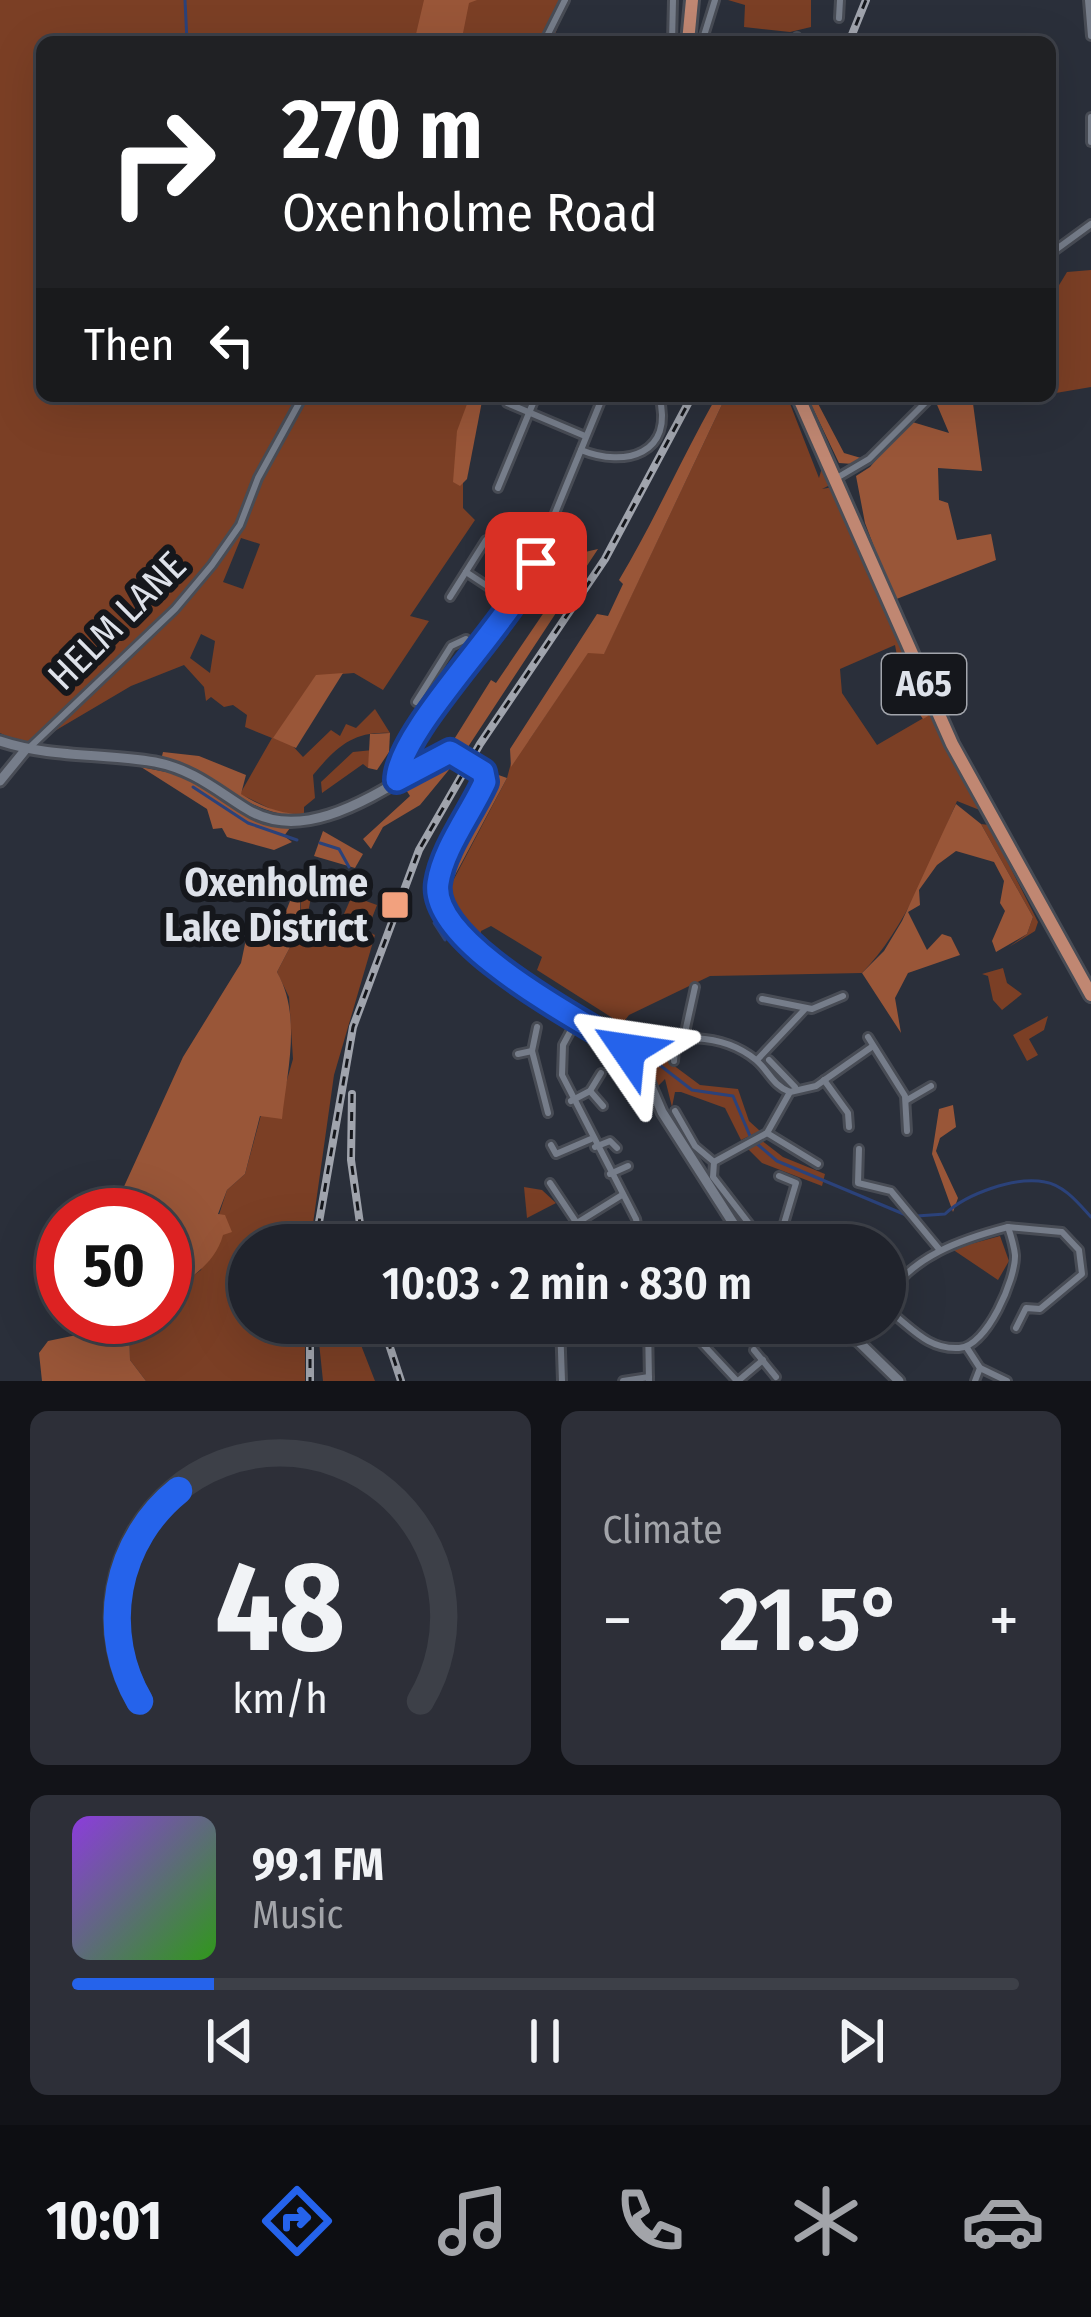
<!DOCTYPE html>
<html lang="en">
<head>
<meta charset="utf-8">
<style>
  :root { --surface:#20232c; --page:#2d2f38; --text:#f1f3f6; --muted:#a2a4a9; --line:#3d4048; --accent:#2563eb }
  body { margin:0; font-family:"Fira Sans Condensed",sans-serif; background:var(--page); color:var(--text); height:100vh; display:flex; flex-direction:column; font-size:45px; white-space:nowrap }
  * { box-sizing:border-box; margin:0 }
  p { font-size:39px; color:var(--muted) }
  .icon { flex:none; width:66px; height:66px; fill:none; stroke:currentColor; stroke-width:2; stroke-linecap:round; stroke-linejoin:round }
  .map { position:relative; height:1381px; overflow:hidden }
  .side { display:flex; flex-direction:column; gap:30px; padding:30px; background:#121318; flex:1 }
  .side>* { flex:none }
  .guide { position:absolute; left:36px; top:36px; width:1020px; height:366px; border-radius:18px; box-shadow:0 12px 48px #0002,0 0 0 3px var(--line); background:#202124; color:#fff; overflow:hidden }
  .speed { position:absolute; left:36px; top:1188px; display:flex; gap:24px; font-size:60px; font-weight:700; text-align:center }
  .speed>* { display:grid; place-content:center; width:156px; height:156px; border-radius:50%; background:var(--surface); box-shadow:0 12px 48px #0002,0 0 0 3px var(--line); line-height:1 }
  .speed .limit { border:18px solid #d22; background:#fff; color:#111 }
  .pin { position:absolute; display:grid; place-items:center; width:102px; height:102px; color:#fff; margin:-51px; border-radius:24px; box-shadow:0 6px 18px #0006 }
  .me { position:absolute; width:132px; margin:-66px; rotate:302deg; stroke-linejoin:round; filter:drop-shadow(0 0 9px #0008) }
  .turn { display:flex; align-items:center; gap:42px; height:252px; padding:0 48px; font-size:54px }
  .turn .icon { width:156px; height:156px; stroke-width:2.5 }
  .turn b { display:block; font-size:84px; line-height:102px }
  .then { display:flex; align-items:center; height:114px; padding:0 48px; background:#0003; gap:24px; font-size:45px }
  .big { font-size:90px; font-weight:600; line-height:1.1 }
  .side .tile { flex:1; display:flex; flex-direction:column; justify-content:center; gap:18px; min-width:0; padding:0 42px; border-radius:18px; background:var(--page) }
  .side .dial { align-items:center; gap:0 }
  .dial svg { height:312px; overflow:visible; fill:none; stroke:var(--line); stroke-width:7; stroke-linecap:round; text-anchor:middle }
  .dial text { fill:var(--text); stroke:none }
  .song { display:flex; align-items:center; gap:36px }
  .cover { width:144px; height:144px; border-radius:18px; background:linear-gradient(135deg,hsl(270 70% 55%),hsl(110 70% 35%)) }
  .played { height:12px; border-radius:6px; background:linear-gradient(90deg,var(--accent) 15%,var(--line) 15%) }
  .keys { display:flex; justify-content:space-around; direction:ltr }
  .heat { display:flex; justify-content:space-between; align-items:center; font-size:66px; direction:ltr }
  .side .tiles { flex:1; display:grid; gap:30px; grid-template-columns:1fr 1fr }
  .tile:last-child { grid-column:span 2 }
  .trip { position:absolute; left:228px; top:1224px; width:678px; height:120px; border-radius:60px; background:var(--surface); box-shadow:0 12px 48px #0002,0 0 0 3px var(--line); font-weight:600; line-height:120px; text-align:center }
  .menu { display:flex; height:192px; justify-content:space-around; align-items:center; background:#0d0e12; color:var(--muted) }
  .menu .icon { width:84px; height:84px }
  .menu .on { color:var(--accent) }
  .menu b { font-size:54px; color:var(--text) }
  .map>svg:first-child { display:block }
  .green { fill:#7b3f25; fill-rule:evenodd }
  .forest { fill:#995638 }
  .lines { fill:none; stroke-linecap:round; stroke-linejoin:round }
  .stream { stroke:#2b427a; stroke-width:3 }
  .minor-casing { stroke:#484c55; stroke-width:12 }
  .tertiary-casing { stroke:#484c55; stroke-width:15 }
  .secondary-casing { stroke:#484c55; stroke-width:15 }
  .primary-casing { stroke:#484c55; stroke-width:18 }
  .minor { stroke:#767d8a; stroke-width:6 }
  .tertiary { stroke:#767d8a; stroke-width:9 }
  .secondary { stroke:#767d8a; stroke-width:9 }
  .primary { stroke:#c08772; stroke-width:12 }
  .rail-casing { stroke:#a0a4ad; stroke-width:8 }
  .rail { stroke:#15171c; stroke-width:3; stroke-dasharray:9; stroke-linecap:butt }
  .secondary-bridge-casing { stroke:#484c55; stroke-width:15; stroke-linecap:butt }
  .secondary-bridge { stroke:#767d8a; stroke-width:9 }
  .route-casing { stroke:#184099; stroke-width:30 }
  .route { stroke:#2563eb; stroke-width:21 }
  .poi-dot { fill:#f2a17e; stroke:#15171c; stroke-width:4.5 }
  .labels { text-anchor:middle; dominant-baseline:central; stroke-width:12; stroke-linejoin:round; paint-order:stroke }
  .shield { fill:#15171c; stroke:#a2a5ac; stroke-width:3 }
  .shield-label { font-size:36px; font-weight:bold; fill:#dee2ea }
  .street-label { font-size:39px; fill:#dee2ea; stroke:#15171c }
  .poi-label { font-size:39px; font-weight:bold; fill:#dee2ea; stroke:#15171c; text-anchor:end }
</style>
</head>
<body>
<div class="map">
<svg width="1091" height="1381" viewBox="0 0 1091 1381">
  <rect width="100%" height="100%" fill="#2a2f3a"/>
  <!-- green -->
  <g class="green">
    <path d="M0,0H568L552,42H42V396H478L463,447V508L475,520L410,616L429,621L383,690L354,673L317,676L274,738L289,742L303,757L331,730L340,736L346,724L356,728L375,709L390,733C354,731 337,746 313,775L315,798L304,807V815L277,812L240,794L272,738L245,727L247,715L233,705L224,707L211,697L206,701L204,687L184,665L131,686L53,732L47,728L27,746L0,733ZM241,538L260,544L243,589L223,582ZM201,634L215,641L210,673L190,658Z"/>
    <polygon points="728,0 811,0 811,27 790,32 744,27 745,5"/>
    <polygon points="1091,270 1091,387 1050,394 1050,300 1067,272"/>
    <path d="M726,396H787L819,478L824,461L832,484L822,489L833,487L837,492L907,657L899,666L895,645L840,669L842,693L877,745L927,716L904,669H913L982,811L957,801C933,857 905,930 862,973L710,976L629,1015L622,1024L537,970L542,957L491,926L481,931L480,946L452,919L444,898L507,778L514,752L529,740L588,652L604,653Z"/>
    <polygon points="373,750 368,768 363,764 322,793 321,782 353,752"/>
    <polygon points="981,824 989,825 1038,922 1035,931 1009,947 1027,934 1033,917"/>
    <polygon points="302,890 312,893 307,917 321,923 320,939 331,943 352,896 377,905 367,931 375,935 334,1075 310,1245 249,1245 249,1323 305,1323 305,1381 146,1381 130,1360 129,1324 139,1317 165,1317 165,1296 201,1270 227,1190 245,1174 261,1115 285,1087 293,1059 289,997 277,972 299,930"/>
    <polygon points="1003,968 1007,983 1022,994 1002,1010 993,1000 988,976 982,974"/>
    <polygon points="1048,1016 1044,1030 1029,1039 1038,1055 1027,1061 1013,1035"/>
    <polygon points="673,1043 665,1059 700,1085 738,1089 749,1121 760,1131 741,1140 725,1108 681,1092 675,1092 672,1107 665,1079 658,1086 648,1063 653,1050"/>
    <polygon points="761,1140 783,1157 825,1174 822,1186 762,1163 746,1147"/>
    <polygon points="524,1187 542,1190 556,1203 527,1218"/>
    <polygon points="1000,1236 1009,1261 998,1280 952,1249"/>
    <polygon points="317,1323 359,1323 359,1340 375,1381 323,1381"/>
  </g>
  <!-- forest -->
  <g class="forest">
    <polygon points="424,0 477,0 469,3 463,33 416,34"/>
    <polygon points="470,396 483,396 467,479 460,486 453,482 457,431"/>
    <path d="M717,396H726L604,654L588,653L511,767L510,749L597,614L608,616L623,584L619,580C655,520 683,455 717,396Z"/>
    <polygon points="807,396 814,396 844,453 861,458 853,464 839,463"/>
    <polygon points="942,396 972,396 982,471 938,468 939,500 948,503 957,540 991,534 996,560 894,600 865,523 856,476 870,467 909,421 949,433 935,400"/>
    <polygon points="598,549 464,753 449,746 415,766 406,758 415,745 426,752 453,741 491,680 496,683 585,552"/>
    <polygon points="904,669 928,716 923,719 906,694 890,696 887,676"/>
    <polygon points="343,673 296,748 273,738 316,675"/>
    <polygon points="390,733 389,752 377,770 368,768 370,734"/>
    <path d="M163,752L199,756L246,775L241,794C265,809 286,815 314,815L309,818C239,814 225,776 161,760Z"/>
    <polygon points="449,757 457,760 420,805 383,827 371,849 363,839 410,796 401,782"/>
    <polygon points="141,767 191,777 249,817 290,828 284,836 292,842 274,850 227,837 222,828 213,829 207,809"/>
    <polygon points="487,771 507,778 446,892 446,872 488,782"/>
    <polygon points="956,804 981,824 1033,917 1027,934 996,952 992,941 1005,911 1000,903 1004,881 994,862 956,851 937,865 919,890 920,905 908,912 927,950 942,934 951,937 960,955 908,973 895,998 901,1033 862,973 884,951 902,921"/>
    <polygon points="323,831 363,854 355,868 314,856"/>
    <path d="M302,870L299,930L277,972C302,1016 287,1071 282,1119L260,1116L245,1174L227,1190L218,1214L225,1215L232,1232L223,1235C215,1265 188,1279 165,1296V1215H111L183,1057L241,963L249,925L278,932Z"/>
    <polygon points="953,1105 956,1127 940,1138 936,1151 958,1198 953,1212 932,1154 939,1109"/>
    <polygon points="95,1317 139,1317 129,1325 130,1360 146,1381 42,1381 39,1353 48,1341 91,1332"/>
  </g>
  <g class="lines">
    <!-- stream -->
    <g class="stream">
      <polyline points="185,0 187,42"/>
      <polyline points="193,787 248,823 297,840"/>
      <polyline points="320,843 339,849 349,867"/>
      <polyline points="434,923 445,940"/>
      <polyline points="479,942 503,964"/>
      <polyline points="615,1025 634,1040"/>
      <polyline points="648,1056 692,1090 733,1096 750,1136"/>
      <polyline points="756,1143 777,1161 906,1215"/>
      <path d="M917,1216L945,1214C966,1194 1015,1176 1045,1182C1064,1185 1079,1204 1091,1217"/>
    </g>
    <!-- minor casing -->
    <g class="minor-casing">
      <g id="minor">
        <polyline points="1088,0 1091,36"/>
        <polyline points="839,18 840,0"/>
        <polyline points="544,42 565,0"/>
        <polyline points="672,42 673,0"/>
        <polyline points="702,42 715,0"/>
        <polyline points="793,42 797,37"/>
        <polyline points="1091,117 1091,142"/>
        <polyline points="1050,254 1091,224"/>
        <polyline points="507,396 507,403 585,436"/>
        <path d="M581,450C625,468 675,454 659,396"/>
        <polyline points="835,479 869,459 932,396"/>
        <polyline points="498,488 536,396"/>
        <polyline points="499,526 506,522 546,537"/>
        <polyline points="466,572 513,603"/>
        <polyline points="450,597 486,540"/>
        <polyline points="416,702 451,646 466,639"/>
        <polyline points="29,748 175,609 212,565 240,525 258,478 303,396"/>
        <polyline points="397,780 406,750 526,584 603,396"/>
        <polyline points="762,999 812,1009 843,996"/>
        <polyline points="577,1019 563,1045 562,1075 636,1219 641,1245"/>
        <polyline points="537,1027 532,1051 548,1113"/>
        <polyline points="684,1037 695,987"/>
        <polyline points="868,1037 905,1096 907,1131"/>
        <polyline points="518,1054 532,1051"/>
        <path d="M637,1054C669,1031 723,1033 756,1060C769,1071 772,1085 790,1092L816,1086L873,1046"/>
        <polyline points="757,1060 805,1009"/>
        <polyline points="769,1060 795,1087"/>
        <polyline points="674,1061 676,1037"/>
        <polyline points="824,1080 848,1113 849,1127"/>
        <polyline points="590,1091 603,1106"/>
        <polyline points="907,1100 931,1086"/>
        <polyline points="571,1101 590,1091 601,1073"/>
        <polyline points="675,1111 695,1146 714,1162"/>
        <polyline points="767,1133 818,1164"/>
        <polyline points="551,1145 556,1154 591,1139"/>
        <polyline points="595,1147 610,1141 617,1148"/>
        <polyline points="859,1149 858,1183 891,1191 939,1249"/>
        <polyline points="714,1162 713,1177 764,1243 780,1237 796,1183 779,1176"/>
        <polyline points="714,1162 767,1133 790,1092"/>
        <polyline points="610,1174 628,1166"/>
        <polyline points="550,1183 576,1222"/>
        <polyline points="1008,1227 1062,1232 1079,1250 1082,1274 1040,1309 1026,1308 1016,1328"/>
        <polyline points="539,1245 558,1236"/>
        <polyline points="559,1245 564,1231 622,1195"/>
        <polyline points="836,1245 837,1240"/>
        <path d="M885,1300C911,1256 962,1239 1008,1227C1011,1236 1014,1246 1015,1255C1016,1278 987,1347 959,1348C926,1350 910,1325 885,1308"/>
        <polyline points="560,1323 562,1381"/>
        <polyline points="648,1323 649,1381"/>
        <polyline points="683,1323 737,1381"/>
        <polyline points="858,1341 870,1323"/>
        <polyline points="967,1348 980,1368 975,1381"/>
        <polyline points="754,1350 776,1377"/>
        <polyline points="980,1368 1007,1381"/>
        <polyline points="623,1381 649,1377"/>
        <polyline points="738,1381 763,1360"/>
      </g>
    </g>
    <!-- tertiary casing -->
    <g class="tertiary-casing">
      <polyline id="tertiary" points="0,781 26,749"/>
    </g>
    <!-- secondary casing -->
    <g class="secondary-casing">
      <g id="secondary">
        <path d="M0,741C51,758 103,753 155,762C192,769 215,789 245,808C309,850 390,783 447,753"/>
        <polyline points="485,774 440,876 438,893 448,916 489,960 637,1054 662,1112 747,1245"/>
        <polyline points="824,1323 858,1341 899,1381"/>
      </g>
    </g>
    <!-- primary casing -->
    <g class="primary-casing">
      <g id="primary">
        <polyline points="688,42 692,0"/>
        <polyline points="798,396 952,744 1091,995"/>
      </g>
    </g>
    <!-- minor -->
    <use href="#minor" class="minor"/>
    <!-- tertiary -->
    <use href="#tertiary" class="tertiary"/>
    <!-- secondary -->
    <use href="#secondary" class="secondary"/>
    <!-- primary -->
    <use href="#primary" class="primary"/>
    <!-- rail casing -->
    <g class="rail-casing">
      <g id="rail">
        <polyline points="849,42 866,0"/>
        <polyline points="352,1094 351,1160 363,1245"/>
        <polyline points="315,1245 353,1027 419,850 480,744 605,559 692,396"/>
        <polyline points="310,1323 310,1381"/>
        <polyline points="382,1323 401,1381"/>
      </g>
    </g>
    <!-- rail -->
    <use href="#rail" class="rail"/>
    <!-- secondary-bridge casing -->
    <g class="secondary-bridge-casing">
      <polyline id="secondary-bridge" points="447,753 485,774"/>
    </g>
    <!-- secondary-bridge -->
    <use href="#secondary-bridge" class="secondary-bridge"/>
  </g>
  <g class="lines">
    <!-- route casing -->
    <g class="route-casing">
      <path id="route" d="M536,563C512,622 398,730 397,780L450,752L483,772L485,782C471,813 443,849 438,883C429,943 585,1022 628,1050"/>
    </g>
    <!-- route -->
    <use href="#route" class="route"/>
  </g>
  <!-- markers -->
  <rect class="poi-dot" x="380" y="890" width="30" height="30" rx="6"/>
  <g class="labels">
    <!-- shield labels -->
    <rect class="shield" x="882" y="654" width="84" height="60" rx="9"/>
    <g class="shield-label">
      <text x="924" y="684">A65</text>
    </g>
    <!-- street labels -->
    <g class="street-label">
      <text transform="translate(117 621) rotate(-45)">HELM LANE</text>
    </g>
    <!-- poi labels -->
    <g class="poi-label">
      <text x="368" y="883">Oxenholme<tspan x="368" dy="45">Lake District</tspan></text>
    </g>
  </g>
</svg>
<div class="speed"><div class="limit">50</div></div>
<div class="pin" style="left:536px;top:563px;background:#d93025"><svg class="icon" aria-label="arrive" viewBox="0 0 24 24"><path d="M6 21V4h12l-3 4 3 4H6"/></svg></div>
<svg class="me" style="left:628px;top:1050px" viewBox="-20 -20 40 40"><path d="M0-17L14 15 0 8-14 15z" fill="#2563eb" stroke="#fff" stroke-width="4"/></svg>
<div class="trip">10:03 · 2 min · 830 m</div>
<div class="guide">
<div class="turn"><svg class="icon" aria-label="right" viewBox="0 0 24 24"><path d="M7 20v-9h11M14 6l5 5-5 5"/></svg><div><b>270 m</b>Oxenholme Road</div></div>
<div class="then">Then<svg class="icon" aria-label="left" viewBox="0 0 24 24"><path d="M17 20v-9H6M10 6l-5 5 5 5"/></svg></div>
</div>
</div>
<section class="side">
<div class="tiles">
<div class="tile dial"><svg viewBox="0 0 100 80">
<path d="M14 69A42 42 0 1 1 86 69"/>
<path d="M14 69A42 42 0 0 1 24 15" stroke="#2563eb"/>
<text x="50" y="56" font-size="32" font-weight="700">48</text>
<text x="50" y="72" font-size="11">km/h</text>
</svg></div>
<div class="tile"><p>Climate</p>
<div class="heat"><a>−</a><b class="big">21.5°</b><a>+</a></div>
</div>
<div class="tile">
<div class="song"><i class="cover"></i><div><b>99.1 FM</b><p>Music</p></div></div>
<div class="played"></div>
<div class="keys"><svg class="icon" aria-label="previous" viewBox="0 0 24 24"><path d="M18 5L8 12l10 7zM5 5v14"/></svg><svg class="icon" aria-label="pause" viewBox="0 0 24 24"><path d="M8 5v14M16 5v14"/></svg><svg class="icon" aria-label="next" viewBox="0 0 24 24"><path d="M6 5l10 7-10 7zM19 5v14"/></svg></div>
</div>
</div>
</section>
<nav class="menu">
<b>10:01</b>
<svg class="icon on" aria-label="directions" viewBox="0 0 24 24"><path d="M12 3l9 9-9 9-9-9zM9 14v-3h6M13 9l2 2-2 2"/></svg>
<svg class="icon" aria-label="music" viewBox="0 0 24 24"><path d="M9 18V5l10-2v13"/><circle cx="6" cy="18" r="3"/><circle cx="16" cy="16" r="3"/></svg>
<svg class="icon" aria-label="phone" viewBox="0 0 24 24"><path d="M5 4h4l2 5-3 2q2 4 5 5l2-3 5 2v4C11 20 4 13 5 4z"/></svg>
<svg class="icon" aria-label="climate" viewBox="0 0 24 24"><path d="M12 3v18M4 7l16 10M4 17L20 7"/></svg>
<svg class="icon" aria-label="car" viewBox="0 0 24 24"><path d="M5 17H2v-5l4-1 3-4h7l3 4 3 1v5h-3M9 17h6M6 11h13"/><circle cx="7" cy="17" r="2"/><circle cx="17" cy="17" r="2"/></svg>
</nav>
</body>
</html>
